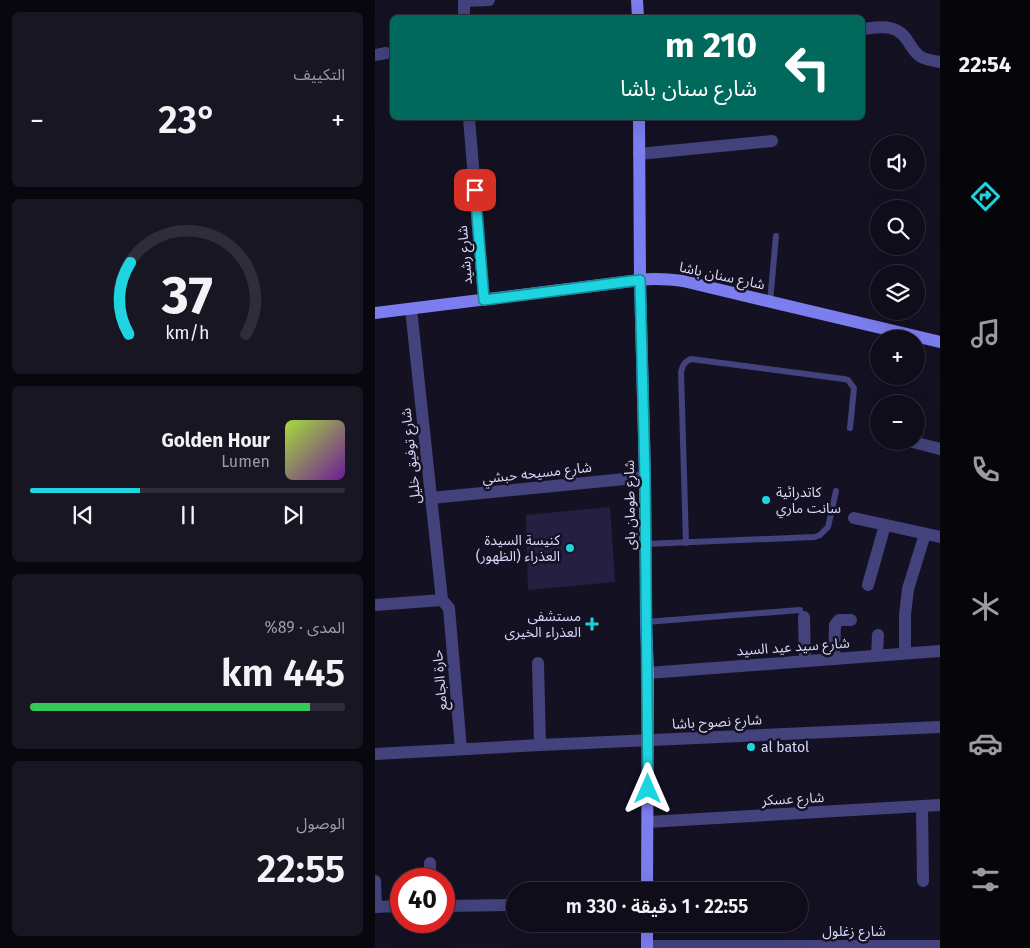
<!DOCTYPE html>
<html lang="ar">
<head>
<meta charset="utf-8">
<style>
  :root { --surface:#0f0d1a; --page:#181623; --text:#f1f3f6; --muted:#9b9ca2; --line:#2f2d39; --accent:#1ed4e0 }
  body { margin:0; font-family:"Fira Sans","Noto Sans Arabic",sans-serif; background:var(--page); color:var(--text); direction:rtl; height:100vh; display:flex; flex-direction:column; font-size:19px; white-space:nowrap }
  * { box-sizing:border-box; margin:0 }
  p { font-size:16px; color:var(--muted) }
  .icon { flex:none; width:28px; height:28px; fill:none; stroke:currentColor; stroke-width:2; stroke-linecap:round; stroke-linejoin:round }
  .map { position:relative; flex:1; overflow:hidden; direction:ltr }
  .panel { display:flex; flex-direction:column; gap:12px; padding:12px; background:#08070e; width:375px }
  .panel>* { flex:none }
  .hud { position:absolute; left:15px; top:15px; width:475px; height:105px; border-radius:8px; box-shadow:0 5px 20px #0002,0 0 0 1px var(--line); direction:rtl; background:#00695c; color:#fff; overflow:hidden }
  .tools { position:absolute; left:495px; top:135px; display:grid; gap:10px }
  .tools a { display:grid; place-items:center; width:55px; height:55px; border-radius:50%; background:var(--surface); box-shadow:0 5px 20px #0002,0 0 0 1px var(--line); font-size:25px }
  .speed { position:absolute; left:15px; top:868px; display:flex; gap:10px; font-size:25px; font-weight:700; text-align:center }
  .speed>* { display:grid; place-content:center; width:65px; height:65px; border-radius:50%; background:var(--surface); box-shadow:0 5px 20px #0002,0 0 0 1px var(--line); line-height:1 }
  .speed .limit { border:8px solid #d22; background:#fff; color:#111 }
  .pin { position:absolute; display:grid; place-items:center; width:42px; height:42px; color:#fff; margin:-21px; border-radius:10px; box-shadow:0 2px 8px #0006 }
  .me { position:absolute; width:55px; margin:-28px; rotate:0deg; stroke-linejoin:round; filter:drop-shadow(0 0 4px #0008) }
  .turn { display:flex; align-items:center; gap:18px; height:105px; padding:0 25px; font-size:22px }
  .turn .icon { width:65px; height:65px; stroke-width:2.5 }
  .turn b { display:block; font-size:35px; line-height:42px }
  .big { font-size:38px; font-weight:600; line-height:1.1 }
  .panel .tile { flex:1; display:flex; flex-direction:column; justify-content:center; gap:8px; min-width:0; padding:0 18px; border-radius:8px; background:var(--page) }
  .panel .dial { align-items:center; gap:0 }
  .dial svg { height:130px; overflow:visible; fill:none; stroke:var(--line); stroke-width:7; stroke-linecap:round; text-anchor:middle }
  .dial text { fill:var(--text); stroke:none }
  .song { display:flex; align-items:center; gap:15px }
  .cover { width:60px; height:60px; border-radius:8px; background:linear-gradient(135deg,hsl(80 70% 55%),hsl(280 70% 35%)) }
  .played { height:5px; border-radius:2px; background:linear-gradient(90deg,var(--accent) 35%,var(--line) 35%) }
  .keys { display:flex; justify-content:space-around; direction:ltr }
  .heat { display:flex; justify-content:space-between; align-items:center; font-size:28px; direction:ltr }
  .charge { height:8px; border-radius:4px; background:linear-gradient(90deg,#34c759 89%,var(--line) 0) }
  .trip { position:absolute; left:131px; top:882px; width:302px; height:50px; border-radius:25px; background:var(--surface); box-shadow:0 5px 20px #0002,0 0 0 1px var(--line); font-weight:600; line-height:50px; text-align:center; direction:rtl }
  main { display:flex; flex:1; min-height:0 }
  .menu { display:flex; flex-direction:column; width:90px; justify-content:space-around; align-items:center; background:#06050a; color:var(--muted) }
  .menu .icon { width:35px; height:35px }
  .menu .active { color:var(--accent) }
  .menu b { font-size:22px; color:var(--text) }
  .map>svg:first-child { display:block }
  .building { fill:#252041 }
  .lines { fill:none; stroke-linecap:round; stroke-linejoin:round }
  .lane { stroke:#43427c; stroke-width:6 }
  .street { stroke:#43427c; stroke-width:12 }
  .secondary { stroke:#7c7dee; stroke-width:12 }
  .route-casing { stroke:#148a92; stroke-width:12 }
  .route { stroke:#1ed4e0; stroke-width:9 }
  .poi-dot { fill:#1ed4e0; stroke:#141123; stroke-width:2 }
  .labels { text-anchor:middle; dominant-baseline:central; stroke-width:5; stroke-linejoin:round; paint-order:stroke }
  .street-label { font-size:14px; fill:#dbd8fa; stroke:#141123 }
  .poi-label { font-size:14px; fill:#dbd8fa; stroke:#141123; text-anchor:start }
</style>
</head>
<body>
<main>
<nav class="menu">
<b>22:54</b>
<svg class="icon active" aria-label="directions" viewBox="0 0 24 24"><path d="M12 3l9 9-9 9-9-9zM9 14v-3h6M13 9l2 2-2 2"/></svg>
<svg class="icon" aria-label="music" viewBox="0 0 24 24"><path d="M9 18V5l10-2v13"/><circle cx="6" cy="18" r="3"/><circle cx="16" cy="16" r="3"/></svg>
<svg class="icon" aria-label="phone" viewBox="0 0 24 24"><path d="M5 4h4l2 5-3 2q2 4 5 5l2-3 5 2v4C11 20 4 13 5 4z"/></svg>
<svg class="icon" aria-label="climate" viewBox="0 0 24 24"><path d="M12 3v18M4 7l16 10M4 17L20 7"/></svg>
<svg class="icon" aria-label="car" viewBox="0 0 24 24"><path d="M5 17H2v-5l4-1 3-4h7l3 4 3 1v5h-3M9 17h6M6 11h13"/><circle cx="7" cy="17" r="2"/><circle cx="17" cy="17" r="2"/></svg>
<svg class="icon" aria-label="filters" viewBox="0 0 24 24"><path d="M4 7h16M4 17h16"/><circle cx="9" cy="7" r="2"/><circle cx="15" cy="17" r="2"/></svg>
</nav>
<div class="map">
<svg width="565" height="948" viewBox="0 0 565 948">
  <rect width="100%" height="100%" fill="#141123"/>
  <!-- building -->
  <polygon class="building" points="235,507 240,582 153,590 151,515"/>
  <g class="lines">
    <!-- lane -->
    <g class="lane">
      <polyline points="395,302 401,236"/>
      <path d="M311,543L306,372C308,365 309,362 316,359L469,379L473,380L479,388L475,428"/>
      <polyline points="271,544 440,537 445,535 453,527 461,491"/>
      <polyline points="271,622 425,610"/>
    </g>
    <!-- street -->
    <g class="street">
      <polyline points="89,1 114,0"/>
      <polyline points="89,18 89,0"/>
      <path d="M488,29C496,28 506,26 515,28C534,32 533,49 546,57C552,60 559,61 565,62"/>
      <polyline points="0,55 11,53"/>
      <polyline points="94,118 109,300"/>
      <polyline points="264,154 397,141"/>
      <polyline points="36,309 67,600"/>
      <polyline points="534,441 565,449"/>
      <polyline points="56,498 270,477"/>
      <polyline points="479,518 565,537"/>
      <polyline points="493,585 510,525"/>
      <polyline points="0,605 67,600 74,608 86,749"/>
      <polyline points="429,617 430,661"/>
      <polyline points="530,653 530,615 533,589 550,534"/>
      <polyline points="502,655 503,635"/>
      <polyline points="459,659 460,625 464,620 476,620"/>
      <polyline points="163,663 165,745"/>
      <polyline points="273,673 565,651"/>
      <polyline points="0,754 165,745 565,727"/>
      <polyline points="547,807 548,881"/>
      <polyline points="273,822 565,805"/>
      <polyline points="55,863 55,879"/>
      <polyline points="0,881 1,907"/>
      <polyline points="69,906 140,905"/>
      <polyline points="0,907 26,906"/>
      <polyline points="272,946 565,946"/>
    </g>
    <!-- secondary -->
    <g class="secondary">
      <polyline points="262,0 263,18"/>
      <polyline points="264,118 265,280 270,477 271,622 273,673 272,891"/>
      <path d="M0,313L265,280C279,278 293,279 308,281L565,342"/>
      <polyline points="272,924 272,948"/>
    </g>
  </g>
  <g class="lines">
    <!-- route casing -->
    <g class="route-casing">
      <polyline id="route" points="100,190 109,300 265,280 270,477 273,789"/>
    </g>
    <!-- route -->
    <use href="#route" class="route"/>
  </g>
  <!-- markers -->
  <g class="poi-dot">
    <circle cx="391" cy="500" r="5"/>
    <circle cx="195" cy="548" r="5"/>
    <path d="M214.5 616.5h5v5h5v5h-5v5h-5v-5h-5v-5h5z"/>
    <circle cx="376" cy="747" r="5"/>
  </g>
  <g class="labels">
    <!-- street labels -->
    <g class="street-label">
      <text transform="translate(90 255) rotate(-95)">شارع رشيد</text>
      <text transform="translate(347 276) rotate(12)">شارع سنان باشا</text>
      <text transform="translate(36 456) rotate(-96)">شارع توفيق خليل</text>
      <text transform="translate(162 473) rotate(-6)">شارع مسيحه حبشي</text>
      <text transform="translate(255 505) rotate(-91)">شارع طومان باى</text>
      <text transform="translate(418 647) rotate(-4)">شارع سيد عيد السيد</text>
      <text transform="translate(65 680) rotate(-95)">حارة الجامع</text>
      <text transform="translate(342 722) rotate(-3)">شارع نصوح باشا</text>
      <text transform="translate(418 799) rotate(-3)">شارع عسكر</text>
      <text x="479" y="931">شارع زغلول</text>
    </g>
    <!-- poi labels -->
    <g class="poi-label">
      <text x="401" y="492">كاتدرائية<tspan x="401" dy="16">سانت ماري</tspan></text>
      <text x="185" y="540" text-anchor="end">كنيسة السيدة<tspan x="185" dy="16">العذراء (الظهور)</tspan></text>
      <text x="206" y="616" text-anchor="end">مستشفى<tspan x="206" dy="16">العذراء الخيرى</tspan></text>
      <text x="386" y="747">al batol</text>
    </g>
  </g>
</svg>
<div class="tools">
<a><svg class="icon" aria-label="sound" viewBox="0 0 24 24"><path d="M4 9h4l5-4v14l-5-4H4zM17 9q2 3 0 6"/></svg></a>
<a><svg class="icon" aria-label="search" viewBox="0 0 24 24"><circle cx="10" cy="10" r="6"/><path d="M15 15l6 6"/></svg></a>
<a><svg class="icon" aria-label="layers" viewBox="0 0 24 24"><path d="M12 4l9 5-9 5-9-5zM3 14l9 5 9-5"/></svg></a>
<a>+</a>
<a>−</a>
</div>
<div class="speed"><div class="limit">40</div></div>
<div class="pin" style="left:100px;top:190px;background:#d93025"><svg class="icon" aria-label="arrive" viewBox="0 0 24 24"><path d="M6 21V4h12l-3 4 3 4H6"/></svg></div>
<svg class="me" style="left:273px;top:789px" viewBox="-20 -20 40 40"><path d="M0-17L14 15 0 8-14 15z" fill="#1ed4e0" stroke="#fff" stroke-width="4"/></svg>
<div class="trip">22:55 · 1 دقيقة · 330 m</div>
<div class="hud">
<div class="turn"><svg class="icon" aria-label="left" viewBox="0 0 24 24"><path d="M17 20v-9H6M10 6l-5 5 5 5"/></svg><div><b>210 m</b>شارع سنان باشا</div></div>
</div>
</div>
<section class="panel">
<div class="tile"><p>التكييف</p>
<div class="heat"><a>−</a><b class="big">23°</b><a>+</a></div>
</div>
<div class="tile dial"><svg viewBox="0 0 100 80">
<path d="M14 69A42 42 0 1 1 86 69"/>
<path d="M14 69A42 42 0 0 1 15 25" stroke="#1ed4e0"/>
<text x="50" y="56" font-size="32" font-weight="700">37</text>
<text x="50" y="72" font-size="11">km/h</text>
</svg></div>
<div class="tile">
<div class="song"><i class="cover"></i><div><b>Golden Hour</b><p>Lumen</p></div></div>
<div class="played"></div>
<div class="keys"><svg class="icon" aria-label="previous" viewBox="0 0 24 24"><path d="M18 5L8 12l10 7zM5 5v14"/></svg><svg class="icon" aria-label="pause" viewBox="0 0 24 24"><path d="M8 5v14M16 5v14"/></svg><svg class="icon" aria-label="next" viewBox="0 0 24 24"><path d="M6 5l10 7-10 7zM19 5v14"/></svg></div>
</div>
<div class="tile"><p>المدى · 89%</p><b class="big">445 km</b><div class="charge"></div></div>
<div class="tile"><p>الوصول</p><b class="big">22:55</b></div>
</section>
</main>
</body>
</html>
